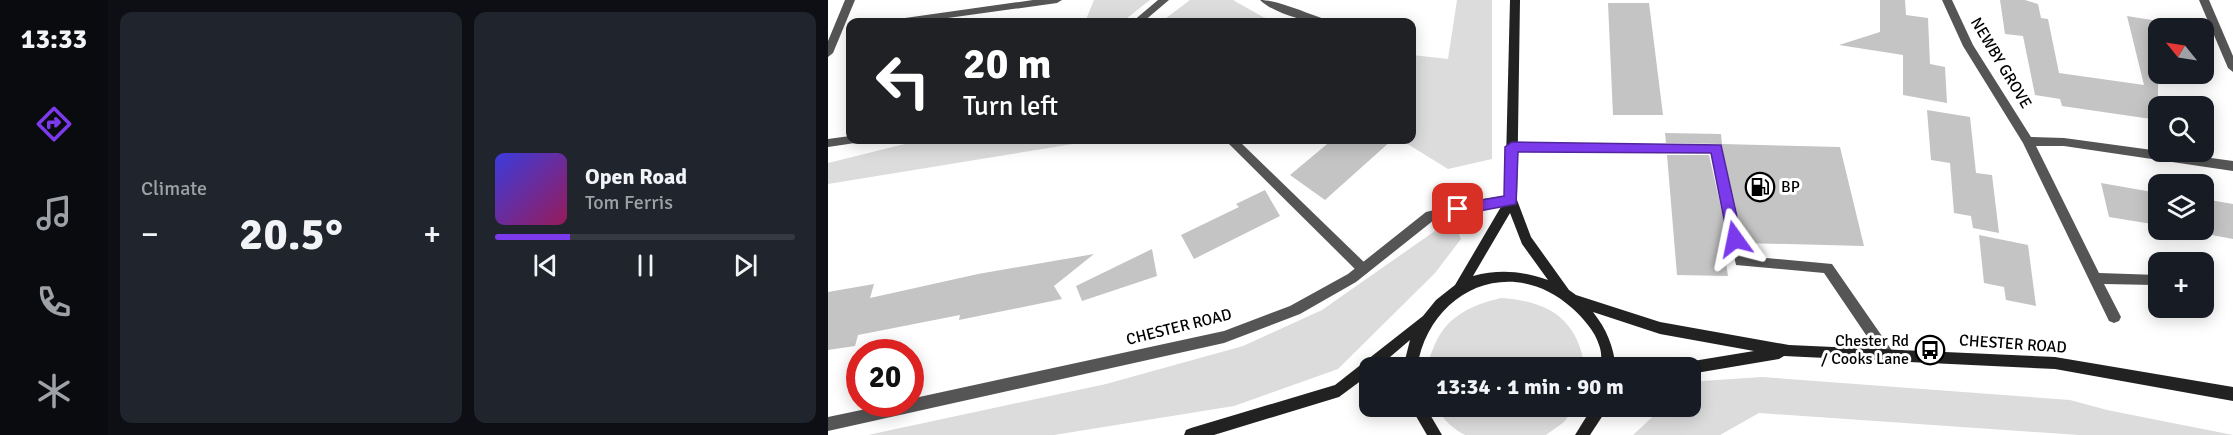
<!DOCTYPE html>
<html lang="en">
<head>
<meta charset="utf-8">
<style>
  :root { --surface:#171b24; --page:#20242c; --text:#f1f3f6; --muted:#9ea1a6; --line:#363941; --accent:#7c3aed }
  body { margin:0; font-family:Signika,sans-serif; background:var(--page); color:var(--text); height:100vh; display:flex; flex-direction:column; font-size:22px; white-space:nowrap }
  * { box-sizing:border-box; margin:0 }
  p { font-size:20px; color:var(--muted) }
  .icon { flex:none; width:33px; height:33px; fill:none; stroke:currentColor; stroke-width:2; stroke-linecap:round; stroke-linejoin:round }
  .map { position:relative; flex:1; overflow:hidden }
  .drawer { display:flex; flex-direction:column; gap:12px; padding:12px; background:#0d0f14; width:720px }
  .drawer>* { flex:none }
  .guide { position:absolute; left:18px; top:18px; width:570px; height:126px; border-radius:12px; box-shadow:0 3px 15px #0003; background:#202124; color:#fff; overflow:hidden }
  .needle { width:39px; rotate:300deg }
  .buttons { position:absolute; left:1320px; top:18px; display:grid; gap:12px }
  .buttons a { display:grid; place-items:center; width:66px; height:66px; border-radius:12px; background:var(--surface); box-shadow:0 3px 15px #0003; font-size:30px }
  .speed { position:absolute; left:18px; top:339px; display:flex; gap:12px; font-size:30px; font-weight:700; text-align:center }
  .speed>* { display:grid; place-content:center; width:78px; height:78px; border-radius:50%; background:var(--surface); box-shadow:0 3px 15px #0003; line-height:1 }
  .speed .limit { border:9px solid #d22; background:#fff; color:#111 }
  .pin { position:absolute; display:grid; place-items:center; width:51px; height:51px; color:#fff; margin:-26px; border-radius:12px; box-shadow:0 3px 9px #0006 }
  .me { position:absolute; width:66px; margin:-33px; rotate:348deg; stroke-linejoin:round; filter:drop-shadow(0 0 4px #0008) }
  .turn { display:flex; align-items:center; gap:21px; height:126px; padding:0 18px; font-size:27px }
  .turn .icon { width:78px; height:78px; stroke-width:2.5 }
  .turn b { display:block; font-size:42px; line-height:51px }
  .big { font-size:45px; font-weight:700; line-height:1.1 }
  .drawer .tile { flex:1; display:flex; flex-direction:column; justify-content:center; gap:9px; min-width:0; padding:0 21px; border-radius:12px; background:var(--page) }
  .song { display:flex; align-items:center; gap:18px }
  .cover { width:72px; height:72px; border-radius:9px; background:linear-gradient(135deg,hsl(240 70% 55%),hsl(330 70% 35%)) }
  .played { height:6px; border-radius:3px; background:linear-gradient(90deg,var(--accent) 25%,var(--line) 25%) }
  .keys { display:flex; justify-content:space-around; direction:ltr }
  .heat { display:flex; justify-content:space-between; align-items:center; font-size:33px; direction:ltr }
  .drawer .tiles { flex:1; display:grid; gap:12px; grid-template-columns:repeat(2,1fr) }
  .trip { position:absolute; left:531px; top:357px; width:342px; height:60px; border-radius:12px; background:var(--surface); box-shadow:0 3px 15px #0003; font-weight:700; line-height:60px; text-align:center }
  main { display:flex; flex:1; min-height:0 }
  .tab-bar { display:flex; flex-direction:column; width:108px; justify-content:space-around; align-items:center; background:#090b0e; color:var(--muted) }
  .tab-bar .icon { width:42px; height:42px }
  .tab-bar .current { color:var(--accent) }
  .tab-bar b { font-size:27px; color:var(--text) }
  .map>svg:first-child { display:block }
  .green { fill:#dcdcdc }
  .building { fill:#c4c4c4 }
  .lines { fill:none; stroke-linecap:round; stroke-linejoin:round }
  .service { fill:#555; fill-rule:evenodd }
  .minor { fill:#555; fill-rule:evenodd }
  .tertiary { fill:#555; fill-rule:evenodd }
  .secondary { fill:#222; fill-rule:evenodd }
  .route { fill:#7c3aed; stroke:#51269a; stroke-width:1.5 }
  .labels { text-anchor:middle; dominant-baseline:central; stroke-width:6; stroke-linejoin:round; paint-order:stroke }
  .street-label { font-size:16px; fill:#000; stroke:#fff }
  .poi-label { font-size:16px; fill:#000; stroke:#fff; text-anchor:start }
</style>
</head>
<body>
<main>
<nav class="tab-bar">
<b>13:33</b>
<svg class="icon current" aria-label="directions" viewBox="0 0 24 24"><path d="M12 3l9 9-9 9-9-9zM9 14v-3h6M13 9l2 2-2 2"/></svg>
<svg class="icon" aria-label="music" viewBox="0 0 24 24"><path d="M9 18V5l10-2v13"/><circle cx="6" cy="18" r="3"/><circle cx="16" cy="16" r="3"/></svg>
<svg class="icon" aria-label="phone" viewBox="0 0 24 24"><path d="M5 4h4l2 5-3 2q2 4 5 5l2-3 5 2v4C11 20 4 13 5 4z"/></svg>
<svg class="icon" aria-label="climate" viewBox="0 0 24 24"><path d="M12 3v18M4 7l16 10M4 17L20 7"/></svg>
</nav>
<section class="drawer">
<div class="tiles">
<div class="tile"><p>Climate</p>
<div class="heat"><a>−</a><b class="big">20.5°</b><a>+</a></div>
</div>
<div class="tile">
<div class="song"><i class="cover"></i><div><b>Open Road</b><p>Tom Ferris</p></div></div>
<div class="played"></div>
<div class="keys"><svg class="icon" aria-label="previous" viewBox="0 0 24 24"><path d="M18 5L8 12l10 7zM5 5v14"/></svg><svg class="icon" aria-label="pause" viewBox="0 0 24 24"><path d="M8 5v14M16 5v14"/></svg><svg class="icon" aria-label="next" viewBox="0 0 24 24"><path d="M6 5l10 7-10 7zM19 5v14"/></svg></div>
</div>
</div>
</section>
<div class="map">
<svg width="1405" height="435" viewBox="0 0 1405 435">
  <rect width="100%" height="100%" fill="#fff"/>
  <!-- green -->
  <g class="green">
    <polygon points="266,0 322,0 294,22 257,22"/>
    <polygon points="362,0 405,0 435,17 451,22 333,22"/>
    <polygon points="629,0 664,0 664,159 620,169 573,140 584,140 584,55 620,59"/>
    <polygon points="93,140 257,140 251,143 0,184 0,163"/>
    <polygon points="614,226 629,230 633,239 607,273 510,369 406,406 226,435 40,435 278,384 415,346 494,310"/>
    <path d="M673,298C720,301 749,318 757,367H600C600,361 602,356 605,349C616,318 642,305 673,298Z"/>
    <polygon points="934,377 1242,400 1279,410 1405,435 1251,435 931,413 892,435 805,435 835,407 862,406 863,388 874,381"/>
    <path d="M609,407H747L736,422L718,435H637C626,430 613,418 609,407Z"/>
  </g>
  <!-- building -->
  <g class="building">
    <polygon points="1052,0 1077,0 1078,15 1100,18 1102,64 1117,67 1119,103 1075,95 1075,55 1011,45 1052,32"/>
    <polygon points="1172,0 1197,0 1210,4 1213,18 1220,19 1231,73 1316,85 1299,16 1330,21 1330,120 1234,106 1232,99 1207,95 1195,36 1177,34"/>
    <polygon points="780,3 821,3 835,115 785,115"/>
    <polygon points="1099,110 1142,117 1148,173 1164,175 1171,233 1145,228 1143,216 1126,213 1122,163 1103,160"/>
    <polygon points="837,133 893,134 894,144 1012,147 1036,246 916,243 893,144 838,143"/>
    <polygon points="504,140 564,140 497,200 462,175"/>
    <polygon points="839,155 881,155 901,242 895,242 900,276 849,275"/>
    <polygon points="1273,183 1330,193 1330,225 1281,217"/>
    <polygon points="437,190 452,216 366,259 353,235 411,207 408,204"/>
    <polygon points="1376,199 1405,204 1405,239 1373,233 1372,230 1376,230"/>
    <polygon points="1151,235 1200,245 1208,306 1178,300 1176,287 1156,283"/>
    <polygon points="324,249 329,276 254,301 248,286"/>
    <polygon points="266,254 226,286 234,299 131,320 132,315 30,335 27,346 0,350 0,292 46,284 42,298 150,274"/>
  </g>
  <g class="lines">
    <!-- service -->
    <g class="service">
      <polygon points="397,140 410,140 539,265 541,269 539,273 535,274 531,273"/>
      <polygon points="684,143 892,146 917,256 1004,264 1065,352 1067,356 1065,360 1060,362 1055,360 996,273 908,265 883,153 684,151 678,147"/>
    </g>
    <!-- minor -->
    <g class="minor">
      <polygon points="17,0 27,0 5,53 0,57 0,41"/>
      <polygon points="205,0 234,0 229,3 91,22 65,22 70,19"/>
      <path d="M432,0C450,0 480,14 499,20L500,22C482,24 445,13 432,0Z"/>
      <polygon points="1114,0 1124,0 1145,45 1203,137 1236,138 1405,161 1405,171 1236,146 1208,146 1271,273 1330,275 1330,283 1327,285 1276,284 1293,317 1291,321 1286,323 1281,321 1195,143 1135,46"/>
      <polygon points="1371,0 1381,0 1405,56 1405,72 1400,68"/>
      <polygon points="683,195 687,197 689,200 687,203 642,211 606,220 528,282 472,314 396,343 0,431 0,417 62,404 82,404 82,399 396,331 462,306 520,274 598,212 642,201"/>
    </g>
    <!-- tertiary -->
    <g class="tertiary">
      <polygon points="330,0 341,0 315,22 304,22"/>
      <polygon points="22,136 22,140 28,140 27,143 0,147 0,139"/>
    </g>
    <!-- secondary -->
    <g class="secondary">
      <path d="M682,0H692L689,200L703,237L741,290L748,295L832,322L961,345L1227,357L1405,387V401L1227,369L956,356L951,359L862,374V368H851L853,363L926,351L832,334L765,312C779,330 785,345 788,368H774C773,360 774,352 771,345C767,331 754,317 744,308C683,253 601,290 589,368H575L582,340L549,368H542V374L511,397L386,435H356L358,430L363,428L507,385L595,316L608,300L627,285L677,200ZM682,213L694,244L720,280C695,271 671,269 645,276Z"/>
      <polygon points="582,406 597,406 614,435 599,435"/>
      <polygon points="765,406 781,406 762,435 747,435"/>
    </g>
  </g>
  <!-- route -->
  <polygon class="route" points="684,142 893,145 914,239 912,243 902,243 900,239 883,153 690,152 688,204 630,215 625,213 623,209 630,204 676,196 677,147"/>
  <!-- icons -->
  <defs>
    <g id="fuel-ring" transform="scale(1.5)"><circle r="9.5" fill="#fff" stroke="#000" stroke-width="1.5"/><path d="M-5.5-6h7V0h2V4h1.3V-2.5L3-4.5l.8-.8L6-3V5H2.5V1h-1V6h-7ZM-4.2-4.7v3.2H.2V-4.7Z" fill="#000"/></g>
    <g id="bus-ring" transform="scale(1.5)"><circle r="9.5" fill="#fff" stroke="#000" stroke-width="1.5"/><path d="M-5-6H5V4H4V6H2V4H-2V6H-4V4H-5ZM-3.5-4V0h7V-4ZM-3.5 1.2v1.5H-2V1.2ZM2 1.2v1.5H3.5V1.2Z" fill="#000"/></g>
  </defs>
  <g fill-rule="evenodd">
    <use href="#fuel-ring" x="932" y="187"/>
    <use href="#bus-ring" x="1102" y="350"/>
  </g>
  <g class="labels">
    <!-- street labels -->
    <g class="street-label">
      <text transform="translate(1173 63) rotate(59)">NEWBY GROVE</text>
      <text transform="translate(351 327) rotate(-14)">CHESTER ROAD</text>
      <text transform="translate(1185 344) rotate(4)">CHESTER ROAD</text>
    </g>
    <!-- poi labels -->
    <g class="poi-label">
      <text x="953" y="187">BP</text>
      <text x="1081" y="341" text-anchor="end">Chester Rd<tspan x="1081" dy="18">/ Cooks Lane</tspan></text>
    </g>
  </g>
</svg>
<div class="buttons">
<a><svg class="needle" viewBox="-14 -14 28 28"><path d="M0-13l5 13h-10z" fill="#e53935"/><path d="M0 13l5-13h-10z" fill="#9ea1a6"/></svg></a>
<a><svg class="icon" aria-label="search" viewBox="0 0 24 24"><circle cx="10" cy="10" r="6"/><path d="M15 15l6 6"/></svg></a>
<a><svg class="icon" aria-label="layers" viewBox="0 0 24 24"><path d="M12 4l9 5-9 5-9-5zM3 14l9 5 9-5"/></svg></a>
<a>+</a>
</div>
<div class="speed"><div class="limit">20</div></div>
<div class="pin" style="left:630px;top:209px;background:#d93025"><svg class="icon" aria-label="arrive" viewBox="0 0 24 24"><path d="M6 21V4h12l-3 4 3 4H6"/></svg></div>
<svg class="me" style="left:907px;top:239px" viewBox="-20 -20 40 40"><path d="M0-17L14 15 0 8-14 15z" fill="#7c3aed" stroke="#fff" stroke-width="4"/></svg>
<div class="trip">13:34 · 1 min · 90 m</div>
<div class="guide">
<div class="turn"><svg class="icon" aria-label="left" viewBox="0 0 24 24"><path d="M17 20v-9H6M10 6l-5 5 5 5"/></svg><div><b>20 m</b>Turn left</div></div>
</div>
</div>
</main>
</body>
</html>
